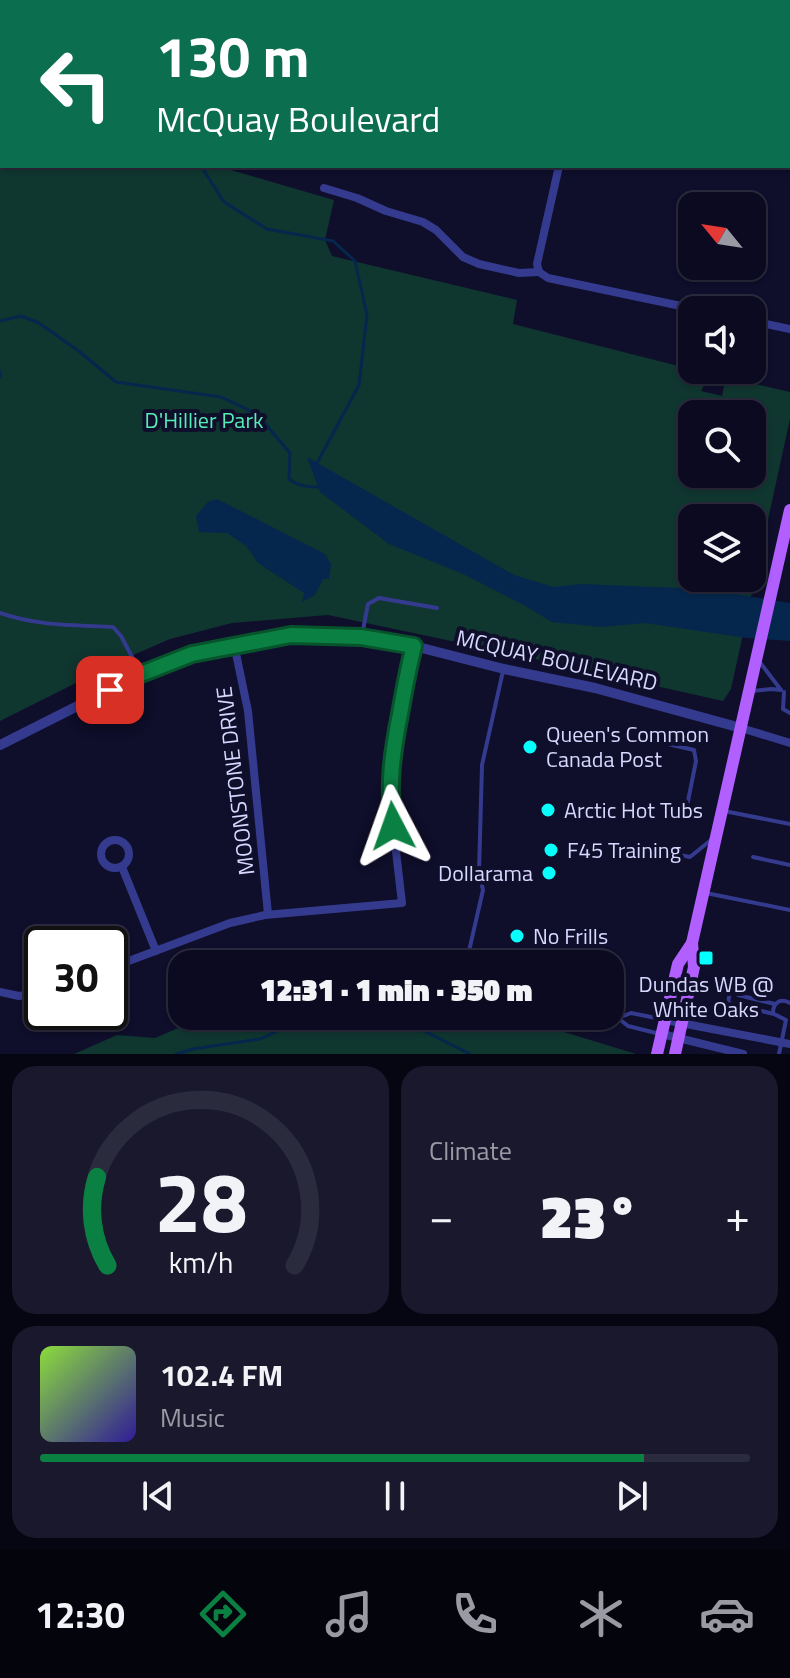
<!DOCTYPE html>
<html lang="en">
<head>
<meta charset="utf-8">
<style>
  :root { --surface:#0b0a20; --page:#19182d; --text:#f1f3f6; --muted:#9a9aa5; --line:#2b2b3e; --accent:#0b8043 }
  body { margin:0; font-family:"Titillium Web",sans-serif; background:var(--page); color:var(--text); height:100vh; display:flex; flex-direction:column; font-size:30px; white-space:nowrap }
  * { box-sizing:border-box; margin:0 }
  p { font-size:26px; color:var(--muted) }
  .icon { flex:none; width:44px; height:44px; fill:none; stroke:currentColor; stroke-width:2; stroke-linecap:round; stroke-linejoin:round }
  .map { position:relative; height:1054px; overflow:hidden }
  .side { display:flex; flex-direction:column; gap:12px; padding:12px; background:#060612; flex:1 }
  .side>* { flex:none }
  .banner { position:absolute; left:0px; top:0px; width:790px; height:168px; box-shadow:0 2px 6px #0004,0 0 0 2px var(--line); background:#0b6e4f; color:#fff; overflow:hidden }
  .needle { width:52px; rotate:300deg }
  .fabs { position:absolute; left:678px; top:192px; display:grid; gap:16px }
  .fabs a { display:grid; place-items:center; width:88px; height:88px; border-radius:16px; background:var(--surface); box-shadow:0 2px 6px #0004,0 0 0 2px var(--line); font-size:40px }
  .speed { position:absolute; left:24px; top:926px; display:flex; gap:16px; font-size:40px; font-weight:700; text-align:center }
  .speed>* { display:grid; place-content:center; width:104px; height:104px; border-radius:50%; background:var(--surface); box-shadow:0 2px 6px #0004,0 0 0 2px var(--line); line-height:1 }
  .speed .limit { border:4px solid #111; border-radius:12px; background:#fff; color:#111 }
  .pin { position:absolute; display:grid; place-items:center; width:68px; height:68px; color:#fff; margin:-34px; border-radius:16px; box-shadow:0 4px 12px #0006 }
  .me { position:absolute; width:88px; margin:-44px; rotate:356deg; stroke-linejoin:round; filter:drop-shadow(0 0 6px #0008) }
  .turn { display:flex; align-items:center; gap:28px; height:168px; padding:0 24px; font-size:36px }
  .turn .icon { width:104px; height:104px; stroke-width:2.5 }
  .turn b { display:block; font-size:56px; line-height:68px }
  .big { font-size:60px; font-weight:800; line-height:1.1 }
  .side .tile { flex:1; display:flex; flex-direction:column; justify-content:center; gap:12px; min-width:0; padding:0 28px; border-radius:24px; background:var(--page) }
  .side .dial { align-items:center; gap:0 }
  .dial svg { height:208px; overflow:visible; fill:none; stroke:var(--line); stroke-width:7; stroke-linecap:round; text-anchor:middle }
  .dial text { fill:var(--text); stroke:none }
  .song { display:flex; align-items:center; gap:24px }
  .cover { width:96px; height:96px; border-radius:12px; background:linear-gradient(135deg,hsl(90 70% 55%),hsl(250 70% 35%)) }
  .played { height:8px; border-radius:4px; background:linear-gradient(90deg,var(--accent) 85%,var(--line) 85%) }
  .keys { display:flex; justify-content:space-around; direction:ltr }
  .heat { display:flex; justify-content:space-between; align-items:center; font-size:44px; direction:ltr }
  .side .tiles { flex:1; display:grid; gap:12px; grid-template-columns:1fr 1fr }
  .tile:last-child { grid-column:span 2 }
  .trip { position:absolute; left:168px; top:950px; width:456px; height:80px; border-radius:24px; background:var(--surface); box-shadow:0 2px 6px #0004,0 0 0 2px var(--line); font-weight:800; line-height:80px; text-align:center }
  .menu { display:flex; height:128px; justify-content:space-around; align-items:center; background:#04040d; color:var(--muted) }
  .menu .icon { width:56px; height:56px }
  .menu .active { color:var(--accent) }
  .menu b { font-size:36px; color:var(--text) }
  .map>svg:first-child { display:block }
  .green { fill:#103630; fill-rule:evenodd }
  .water { fill:#05274d }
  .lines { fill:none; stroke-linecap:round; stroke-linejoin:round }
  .stream { stroke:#05274d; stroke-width:3 }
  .service { stroke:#343b8f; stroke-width:4 }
  .minor { stroke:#343b8f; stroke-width:8 }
  .tertiary { stroke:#343b8f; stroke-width:10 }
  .primary { stroke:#b15fff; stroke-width:12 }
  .route-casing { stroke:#07532c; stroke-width:20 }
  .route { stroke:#0b8043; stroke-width:14 }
  .poi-dot { fill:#04fffc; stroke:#0f0e2b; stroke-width:3 }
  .labels { text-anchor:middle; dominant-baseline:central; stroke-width:8; stroke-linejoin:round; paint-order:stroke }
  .park-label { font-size:22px; fill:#56ecb6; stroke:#0f0e2b }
  .street-label { font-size:22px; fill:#d8d8ff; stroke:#0f0e2b }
  .poi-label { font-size:22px; fill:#d8d8ff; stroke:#0f0e2b; text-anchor:start }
</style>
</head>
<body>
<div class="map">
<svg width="790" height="1054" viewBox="0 0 790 1054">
  <rect width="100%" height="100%" fill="#0f0e2b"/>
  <!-- green -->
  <g class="green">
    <path d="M0,0H160L159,2H2V166H217L334,200L325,240L332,256L517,300L513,324L710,374L701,391L722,396L726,377L790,392V419L731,689L723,701L494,650L328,615L232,623L170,639L124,659L0,721ZM692,414H752V474H692ZM692,518H752V578H692Z"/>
    <polygon points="206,1016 512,1016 636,1054 74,1054 117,1035 155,1038"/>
  </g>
  <!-- water -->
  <g class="water">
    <polygon points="307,457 514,575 554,587 581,584 704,589 790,603 790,641 747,638 645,623 602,627 552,622 522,604 463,574 389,544 320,492"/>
    <polygon points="217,499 325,554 331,564 329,579 323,579 315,595 302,602 304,593 258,563 246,546 227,533 199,532 196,516 208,502"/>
  </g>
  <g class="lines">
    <!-- stream -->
    <g class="stream">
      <polyline points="102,0 103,2"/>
      <polyline points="201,166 224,202 267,229 333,241 355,261 367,315 359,385 317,463"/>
      <path d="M0,321L21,316L39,323L80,352L116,382L221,397L257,414L290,453L289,479C298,486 307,487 318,487"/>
      <polyline points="0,372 0,377"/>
      <polyline points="394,1016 470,1054"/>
      <polyline points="176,1054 193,1049 260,1039 311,1016"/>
    </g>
    <!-- service -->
    <g class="service">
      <path d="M0,613C36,626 75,625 113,627L121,636L140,672"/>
      <polyline points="362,635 368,604 379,598 437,608"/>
      <polyline points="752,691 771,689 781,690 759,661"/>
      <polyline points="784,692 783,709 790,713"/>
      <polyline points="646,739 694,750 696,761 687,806"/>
      <polyline points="724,811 790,824"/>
      <polyline points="665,852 690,857 711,840"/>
      <polyline points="753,857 790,865"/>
      <polyline points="706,893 790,910"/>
      <polyline points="466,964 483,890 479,871 482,765 503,671"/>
      <polyline points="731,986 728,1003 774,1014 786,1020 779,1054"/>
      <polyline points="738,995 775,1004"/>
      <path d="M773,1013C773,1002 781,998 790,1003"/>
      <polyline points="565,1016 618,1018 631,1013 661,1019"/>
      <polyline points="618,1018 628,1026 660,1034"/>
    </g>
    <!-- minor -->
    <g class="minor">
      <polyline points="594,2 594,0"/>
      <polyline points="788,128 790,129"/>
      <polyline points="324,188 357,198 386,211 423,222 436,230 463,257 479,264 519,273 539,272"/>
      <polyline points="539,272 548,278 700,310"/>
      <polyline points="539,272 537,264 559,166"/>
      <polyline points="752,321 790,329"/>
      <polyline points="234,644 248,711 268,914"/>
      <polyline points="741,728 790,743"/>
      <circle cx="115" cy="854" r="14"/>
      <polyline points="122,867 156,951"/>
      <polyline points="110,968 230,923 265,915 402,903 390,800 391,765 408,667 414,646"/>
      <polyline points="0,992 19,996 42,993"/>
      <polyline points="665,1020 790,1044"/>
      <polyline points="662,1034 743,1054"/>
    </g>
    <!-- tertiary -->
    <polyline class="tertiary" points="0,745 141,674 192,654 247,642 291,635 361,637 414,646 504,669 595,688 741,728"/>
    <!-- primary -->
    <g class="primary">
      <polyline points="657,1054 678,964 692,943"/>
      <polyline points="675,1054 694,967 692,943 790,510"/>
    </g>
  </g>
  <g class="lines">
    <!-- route casing -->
    <g class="route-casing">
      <path id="route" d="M110,690L141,674L192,654L291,635L361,637L414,646C408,669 404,691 400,714C392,754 388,785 393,826"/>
    </g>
    <!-- route -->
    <use href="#route" class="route"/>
  </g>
  <!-- markers -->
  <g class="poi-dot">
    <circle cx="530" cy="747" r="8"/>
    <circle cx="548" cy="810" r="8"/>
    <circle cx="551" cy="850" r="8"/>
    <circle cx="549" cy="873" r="8"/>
    <circle cx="517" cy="936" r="8"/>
    <rect x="698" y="950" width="16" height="16" rx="4"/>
  </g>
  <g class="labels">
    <!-- park labels -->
    <g class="park-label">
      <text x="204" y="420">D'Hillier Park</text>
    </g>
    <!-- street labels -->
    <g class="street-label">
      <text transform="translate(557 660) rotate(13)">MCQUAY BOULEVARD</text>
      <text transform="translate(235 781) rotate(-97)">MOONSTONE DRIVE</text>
    </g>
    <!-- poi labels -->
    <g class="poi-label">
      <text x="546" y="734">Queen's Common<tspan x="546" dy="25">Canada Post</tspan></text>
      <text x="564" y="810">Arctic Hot Tubs</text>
      <text x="567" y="850">F45 Training</text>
      <text x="533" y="873" text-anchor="end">Dollarama</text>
      <text x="533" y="936">No Frills</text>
      <text x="706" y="984" text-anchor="middle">Dundas WB @<tspan x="706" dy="25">White Oaks</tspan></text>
    </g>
  </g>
</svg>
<div class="fabs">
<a><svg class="needle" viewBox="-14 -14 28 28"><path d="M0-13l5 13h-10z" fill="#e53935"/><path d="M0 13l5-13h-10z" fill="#9a9aa5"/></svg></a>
<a><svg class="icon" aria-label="sound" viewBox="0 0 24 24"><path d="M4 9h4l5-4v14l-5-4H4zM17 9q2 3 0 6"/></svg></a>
<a><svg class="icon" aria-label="search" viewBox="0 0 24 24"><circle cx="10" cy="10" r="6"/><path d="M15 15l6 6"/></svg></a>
<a><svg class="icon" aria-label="layers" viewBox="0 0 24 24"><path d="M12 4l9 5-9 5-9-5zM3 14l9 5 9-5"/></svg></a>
</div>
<div class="speed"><div class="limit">30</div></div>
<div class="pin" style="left:110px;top:690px;background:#d93025"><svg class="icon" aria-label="arrive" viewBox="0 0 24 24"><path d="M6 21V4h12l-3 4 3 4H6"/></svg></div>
<svg class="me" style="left:393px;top:826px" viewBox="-20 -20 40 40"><path d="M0-17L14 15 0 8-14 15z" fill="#0b8043" stroke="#fff" stroke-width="4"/></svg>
<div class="trip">12:31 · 1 min · 350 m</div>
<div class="banner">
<div class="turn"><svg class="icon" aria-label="left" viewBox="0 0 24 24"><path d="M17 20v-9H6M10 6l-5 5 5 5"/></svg><div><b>130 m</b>McQuay Boulevard</div></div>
</div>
</div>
<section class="side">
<div class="tiles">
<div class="tile dial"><svg viewBox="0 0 100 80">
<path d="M14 69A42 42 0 1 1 86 69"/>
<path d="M14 69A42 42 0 0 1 10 35" stroke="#0b8043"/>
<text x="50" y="56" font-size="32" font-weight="700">28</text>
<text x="50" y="72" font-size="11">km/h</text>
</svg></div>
<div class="tile"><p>Climate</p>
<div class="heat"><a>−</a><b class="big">23°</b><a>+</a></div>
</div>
<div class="tile">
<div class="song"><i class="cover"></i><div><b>102.4 FM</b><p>Music</p></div></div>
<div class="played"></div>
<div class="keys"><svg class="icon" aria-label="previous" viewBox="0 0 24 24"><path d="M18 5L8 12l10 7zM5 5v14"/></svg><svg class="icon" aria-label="pause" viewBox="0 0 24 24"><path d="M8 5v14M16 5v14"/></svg><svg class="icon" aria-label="next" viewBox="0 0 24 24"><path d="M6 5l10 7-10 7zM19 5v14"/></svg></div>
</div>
</div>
</section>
<nav class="menu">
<b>12:30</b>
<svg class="icon active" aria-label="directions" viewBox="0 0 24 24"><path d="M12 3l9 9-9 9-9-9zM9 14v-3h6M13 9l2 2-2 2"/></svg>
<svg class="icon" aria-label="music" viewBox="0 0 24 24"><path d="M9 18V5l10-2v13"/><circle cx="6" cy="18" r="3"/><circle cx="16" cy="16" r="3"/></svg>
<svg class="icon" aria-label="phone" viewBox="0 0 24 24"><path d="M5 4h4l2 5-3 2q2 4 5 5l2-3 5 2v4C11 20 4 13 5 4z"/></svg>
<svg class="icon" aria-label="climate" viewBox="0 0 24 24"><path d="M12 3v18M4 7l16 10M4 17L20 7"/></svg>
<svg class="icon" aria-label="car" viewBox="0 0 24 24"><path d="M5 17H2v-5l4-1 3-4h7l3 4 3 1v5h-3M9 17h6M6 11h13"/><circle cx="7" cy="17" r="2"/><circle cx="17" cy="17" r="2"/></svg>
</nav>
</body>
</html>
